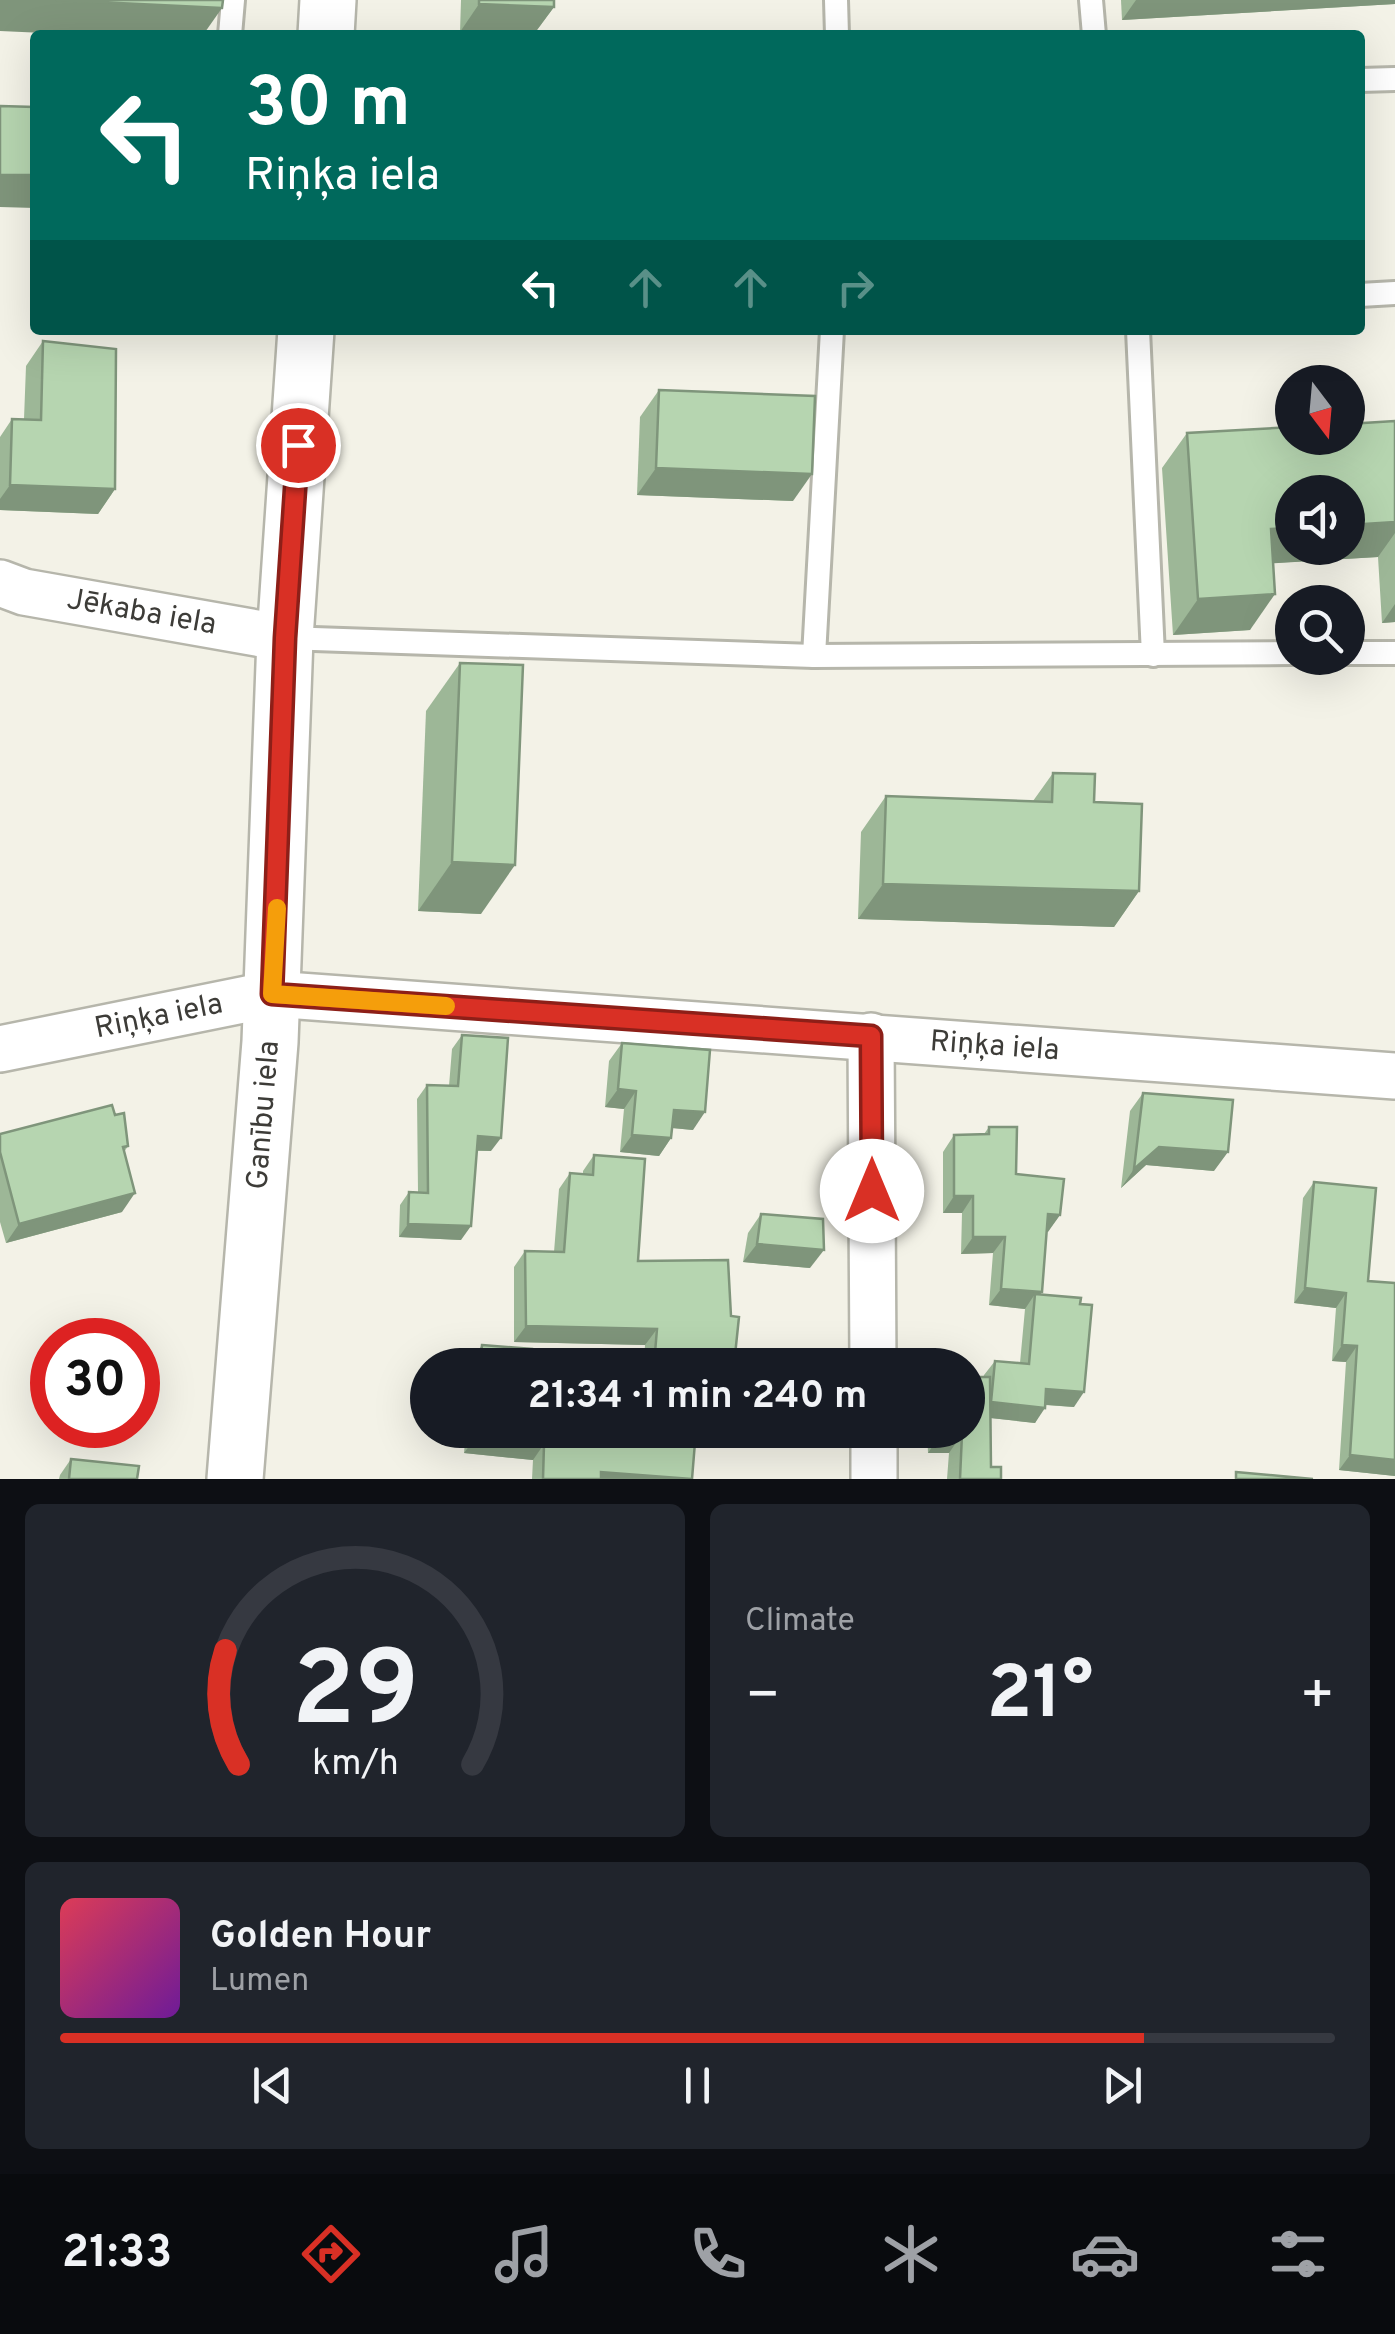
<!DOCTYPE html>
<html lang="en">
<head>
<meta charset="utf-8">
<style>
  :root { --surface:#171b24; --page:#20242c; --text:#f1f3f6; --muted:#9ea1a6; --line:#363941; --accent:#d93025 }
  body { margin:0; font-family:Overpass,sans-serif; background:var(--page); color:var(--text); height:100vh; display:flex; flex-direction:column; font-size:38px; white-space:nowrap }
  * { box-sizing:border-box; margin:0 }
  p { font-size:32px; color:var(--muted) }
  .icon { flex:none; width:55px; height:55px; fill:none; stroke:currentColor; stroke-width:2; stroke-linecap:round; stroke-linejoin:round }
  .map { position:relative; height:1479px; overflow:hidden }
  .panel { display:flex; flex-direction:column; gap:25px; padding:25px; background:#0d0f14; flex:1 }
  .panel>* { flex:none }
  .top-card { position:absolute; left:30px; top:30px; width:1335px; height:305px; border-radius:10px; box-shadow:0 10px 40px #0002; background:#00695c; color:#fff; overflow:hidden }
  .needle { width:65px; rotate:164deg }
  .controls { position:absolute; left:1275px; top:365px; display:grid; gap:20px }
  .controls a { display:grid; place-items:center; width:90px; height:90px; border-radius:50%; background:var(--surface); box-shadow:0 10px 40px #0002; font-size:50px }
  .speed { position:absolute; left:30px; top:1318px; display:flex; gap:20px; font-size:50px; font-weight:700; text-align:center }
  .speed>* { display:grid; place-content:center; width:130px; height:130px; border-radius:50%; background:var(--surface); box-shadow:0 10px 40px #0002; line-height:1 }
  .speed .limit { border:15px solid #d22; background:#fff; color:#111 }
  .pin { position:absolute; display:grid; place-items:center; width:85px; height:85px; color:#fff; margin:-42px; border:5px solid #fff; border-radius:50%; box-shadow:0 2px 10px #0007 }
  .me { position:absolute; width:110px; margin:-55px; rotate:0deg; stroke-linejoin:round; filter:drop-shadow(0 0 8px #0008) }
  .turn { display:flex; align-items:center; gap:35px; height:210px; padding:0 50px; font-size:45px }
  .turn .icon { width:130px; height:130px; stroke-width:2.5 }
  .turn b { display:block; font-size:70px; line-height:85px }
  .lanes { display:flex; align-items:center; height:95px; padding:0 50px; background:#0003; justify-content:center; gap:50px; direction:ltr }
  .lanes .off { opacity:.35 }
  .big { font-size:75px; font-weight:700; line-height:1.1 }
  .panel .widget { flex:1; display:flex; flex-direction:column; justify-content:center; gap:15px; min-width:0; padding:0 35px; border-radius:15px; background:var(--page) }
  .panel .dial { align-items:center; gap:0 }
  .dial svg { height:260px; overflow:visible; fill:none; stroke:var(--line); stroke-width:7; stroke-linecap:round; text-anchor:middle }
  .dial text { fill:var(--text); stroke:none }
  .song { display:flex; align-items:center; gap:30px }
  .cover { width:120px; height:120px; border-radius:15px; background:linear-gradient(135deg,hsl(350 70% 55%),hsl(280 70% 35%)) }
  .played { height:10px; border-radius:5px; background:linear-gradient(90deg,var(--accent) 85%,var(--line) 85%) }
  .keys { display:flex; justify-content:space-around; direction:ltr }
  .heat { display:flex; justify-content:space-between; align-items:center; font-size:55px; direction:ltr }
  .panel .tiles { flex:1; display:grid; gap:25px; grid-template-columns:1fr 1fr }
  .widget:last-child { grid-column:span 2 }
  .trip { position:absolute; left:410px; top:1348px; width:575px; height:100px; border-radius:50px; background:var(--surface); box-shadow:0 10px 40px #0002; font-weight:700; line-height:100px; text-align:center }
  .menu { display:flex; height:160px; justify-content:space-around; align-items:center; background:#090b0e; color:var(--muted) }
  .menu .icon { width:70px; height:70px }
  .menu .selected { color:var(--accent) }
  .menu b { font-size:45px; color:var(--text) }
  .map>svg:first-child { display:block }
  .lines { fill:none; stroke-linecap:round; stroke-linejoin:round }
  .lane-casing { stroke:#b6b6ab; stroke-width:28 }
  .street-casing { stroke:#b6b6ab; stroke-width:50 }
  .secondary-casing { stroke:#b6b6ab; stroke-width:60 }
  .lane { stroke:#fff; stroke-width:22 }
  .street { stroke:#fff; stroke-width:45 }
  .secondary { stroke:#fff; stroke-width:55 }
  .wall { fill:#9db797 }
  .shaded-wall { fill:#7f957b }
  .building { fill:#b6d5b0; stroke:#7f957b; stroke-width:2.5 }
  .route-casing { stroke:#8d1f18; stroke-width:25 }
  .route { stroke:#d93025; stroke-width:18 }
  .slow { stroke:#f59e0b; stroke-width:18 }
  .labels { text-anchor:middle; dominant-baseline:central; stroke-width:10; stroke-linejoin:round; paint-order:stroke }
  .street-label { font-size:30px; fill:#3d3c38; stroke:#fffffd }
</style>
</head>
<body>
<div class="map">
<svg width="1395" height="1479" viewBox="0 0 1395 1479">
  <rect width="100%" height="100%" fill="#f3f2e7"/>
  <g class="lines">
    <!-- lane casing -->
    <g class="lane-casing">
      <g id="lane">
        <polyline points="836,0 837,35"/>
        <polyline points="1091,0 1094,35"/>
        <polyline points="230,35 233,0"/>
        <polyline points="1360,80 1395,79"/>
        <polyline points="1360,295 1395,293"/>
        <polyline points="1138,330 1153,655"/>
        <polyline points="285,638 814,656 1292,653"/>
        <polyline points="1348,653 1395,653"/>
        <polyline points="814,656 832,330"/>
      </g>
    </g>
    <!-- street casing -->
    <g class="street-casing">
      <g id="street">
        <path id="s1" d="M0,583L24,592L285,638"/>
        <polyline points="871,1036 873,1365"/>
        <path id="s2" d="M0,1049L272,994L1395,1076"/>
        <polyline points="874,1430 874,1479"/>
      </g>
    </g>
    <!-- secondary casing -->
    <g class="secondary-casing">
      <g id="secondary">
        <polyline points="326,35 328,0"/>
        <path id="s3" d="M235,1479L270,1042L285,638L306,330"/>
      </g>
    </g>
    <!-- lane -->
    <use href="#lane" class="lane"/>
    <!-- street -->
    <use href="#street" class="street"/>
    <!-- secondary -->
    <use href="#secondary" class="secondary"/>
  </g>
  <!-- wall -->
  <g class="wall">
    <polygon points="461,0 554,0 554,7 534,34 460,32"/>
    <polygon points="1121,0 1395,0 1395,4 1122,20"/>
    <polygon points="43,341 115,489 98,514 0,510 0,437 12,419 24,419 26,366"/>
    <polygon points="659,390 793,501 637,495 640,417"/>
    <polygon points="1395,421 1395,622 1382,623 1378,557 1273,563 1250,630 1173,635 1162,468 1187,433"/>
    <polygon points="460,663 481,914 418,911 426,711"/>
    <polygon points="1053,773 1094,802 1139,891 1114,927 858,919 861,832 886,796 1033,801"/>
    <polygon points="462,1035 491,1151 477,1151 461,1240 399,1237 400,1205 409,1192 418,1192 417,1099 427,1085 449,1086 452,1049"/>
    <polygon points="622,1043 693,1130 672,1128 671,1138 659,1156 620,1152 624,1109 605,1107 609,1061"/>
    <polygon points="1143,1093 1214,1171 1146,1165 1121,1188 1130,1111"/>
    <polygon points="115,1115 128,1146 124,1152 122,1212 6,1243 0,1222 0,1134"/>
    <polygon points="989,1127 1016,1174 1060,1215 1047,1232 1040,1295 1074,1407 1045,1405 1035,1423 991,1418 991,1467 1001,1479 947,1479 949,1453 928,1453 927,1430 968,1430 984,1375 995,1361 1020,1363 1025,1309 989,1305 993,1253 961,1254 962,1213 943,1213 943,1152 954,1135 984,1134"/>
    <polygon points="594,1155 638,1261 731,1316 734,1365 644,1365 645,1345 514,1342 514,1267 525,1251 554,1252 559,1189 570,1173 583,1174 583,1171"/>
    <polygon points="1314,1182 1368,1281 1395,1476 1339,1470 1346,1362 1332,1361 1336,1308 1294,1303 1303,1198"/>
    <polygon points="761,1214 810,1268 743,1262 748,1233"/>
    <polygon points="482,1345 531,1365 470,1365 471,1361"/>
    <polygon points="466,1430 696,1430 692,1479 532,1479 533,1460 464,1453"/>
    <polygon points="71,1459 137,1479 59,1479 60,1475"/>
  </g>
  <!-- shaded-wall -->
  <g class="shaded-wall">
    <polygon points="0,0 56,0 222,8 203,35 88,35 0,31"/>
    <polygon points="1136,0 1395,0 1395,4 1122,20"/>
    <polygon points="479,4 554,7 534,34 460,32"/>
    <polygon points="0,175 35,175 35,208 0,207"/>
    <polygon points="656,468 812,474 793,501 637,495"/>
    <polygon points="10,485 115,489 98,514 0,510 0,499"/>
    <polygon points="1395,522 1395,533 1378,557 1246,565 1271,529 1292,528 1292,548 1348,548 1348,525"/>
    <polygon points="1275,594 1250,630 1173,635 1198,599"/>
    <polygon points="1395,604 1395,622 1382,623"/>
    <polygon points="452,862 515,865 481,914 418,911"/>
    <polygon points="883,884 1139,891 1114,927 858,919"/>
    <polygon points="618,1089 636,1091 624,1109 605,1107"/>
    <polygon points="674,1110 705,1112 693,1130 662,1127"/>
    <polygon points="632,1135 671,1138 659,1156 620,1152"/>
    <polygon points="478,1136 501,1138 491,1151 469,1150"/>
    <polygon points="1159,1147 1228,1152 1214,1171 1146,1165 1121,1188 1134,1169"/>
    <polygon points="135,1193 122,1212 6,1243 19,1224"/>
    <polygon points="954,1196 973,1196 962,1213 943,1213"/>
    <polygon points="1048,1214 1060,1215 1048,1232 1037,1231"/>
    <polygon points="408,1224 471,1226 461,1240 399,1237"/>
    <polygon points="973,1237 1005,1237 993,1253 961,1254"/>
    <polygon points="757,1244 824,1250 810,1268 743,1262"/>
    <polygon points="1305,1288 1346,1293 1336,1308 1294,1303"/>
    <polygon points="1001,1289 1042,1292 1034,1304 1035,1294 1025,1309 989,1305"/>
    <polygon points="526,1326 657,1329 645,1345 514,1342"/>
    <polygon points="1342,1345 1357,1346 1346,1362 1332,1361"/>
    <polygon points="1046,1389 1084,1392 1074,1407 1036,1404"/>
    <polygon points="991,1402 1045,1408 1035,1423 981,1417"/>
    <polygon points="941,1434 962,1434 949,1453 928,1453"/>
    <polygon points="476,1437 544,1444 533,1460 464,1453"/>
    <polygon points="1350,1455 1395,1460 1395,1476 1339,1470"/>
    <polygon points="601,1472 683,1479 596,1479"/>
  </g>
  <!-- building -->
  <g class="building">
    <polygon points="56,0 223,0 222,8"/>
    <polygon points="479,0 554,0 554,7 479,4"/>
    <polygon points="0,106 35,107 35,175 0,175"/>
    <polygon points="43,341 116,349 115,489 10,485 12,419 41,420"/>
    <polygon points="659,390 815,396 812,474 656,468"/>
    <polygon points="1395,421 1395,522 1348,525 1348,492 1292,492 1292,528 1271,529 1275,594 1198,599 1187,433 1292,427 1292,438 1348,438 1348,424"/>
    <polygon points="460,663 523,665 515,865 452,862"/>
    <polygon points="1053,773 1095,774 1094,802 1142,804 1139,891 883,884 886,796 1052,802"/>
    <polygon points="462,1035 508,1038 501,1138 478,1136 471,1226 408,1224 409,1192 428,1193 427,1085 458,1086"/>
    <polygon points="622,1043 710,1050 705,1112 674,1110 671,1138 632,1135 636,1091 618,1089"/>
    <polygon points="1143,1093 1233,1100 1228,1152 1159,1147 1134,1169"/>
    <polygon points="112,1105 115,1115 124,1113 128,1146 123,1147 135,1193 19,1224 0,1152 0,1134"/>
    <polygon points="989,1127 1017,1127 1016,1174 1064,1179 1060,1215 1048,1214 1042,1292 1001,1289 1005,1237 973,1237 973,1196 954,1196 954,1135 989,1134"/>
    <polygon points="594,1155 645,1159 638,1261 728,1260 731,1316 739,1317 734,1365 703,1362 703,1365 654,1365 657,1329 526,1326 525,1251 564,1252 570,1173 593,1175"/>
    <polygon points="1314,1182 1376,1188 1368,1281 1395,1283 1395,1460 1350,1455 1357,1346 1342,1345 1346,1293 1305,1288"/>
    <polygon points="761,1214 823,1219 824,1250 757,1244"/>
    <polygon points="1035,1294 1081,1298 1080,1304 1092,1305 1084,1392 1046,1389 1045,1408 991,1402 995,1361 1029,1364"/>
    <polygon points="482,1345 532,1349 531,1365 480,1365"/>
    <polygon points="968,1377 990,1377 991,1467 1001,1467 1001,1479 960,1479 962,1434 941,1434 941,1430 968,1430"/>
    <polygon points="476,1430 696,1430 692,1479 601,1472 601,1479 543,1479 544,1444 476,1437"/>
    <polygon points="71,1459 139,1466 137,1479 69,1479"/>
    <polygon points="1236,1472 1313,1479 1236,1479"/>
  </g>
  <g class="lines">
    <!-- route casing -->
    <g class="route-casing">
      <polyline id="route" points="298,445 285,638 272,994 871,1036 872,1191"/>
    </g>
    <!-- route -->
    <use href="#route" class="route"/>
    <!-- slow -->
    <polyline class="slow" points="277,908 272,994 446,1006"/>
  </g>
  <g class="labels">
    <!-- street labels -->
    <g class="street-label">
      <text stroke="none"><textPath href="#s1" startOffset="145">Jēkaba iela</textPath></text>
      <text stroke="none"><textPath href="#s2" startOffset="162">Riņķa iela</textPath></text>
      <text stroke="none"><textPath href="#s2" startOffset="1002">Riņķa iela</textPath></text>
      <text stroke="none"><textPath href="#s3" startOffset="365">Ganību iela</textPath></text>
    </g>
  </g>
</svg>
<div class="controls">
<a><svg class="needle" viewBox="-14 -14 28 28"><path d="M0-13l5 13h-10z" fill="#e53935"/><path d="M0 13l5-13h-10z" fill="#9ea1a6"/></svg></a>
<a><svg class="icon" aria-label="sound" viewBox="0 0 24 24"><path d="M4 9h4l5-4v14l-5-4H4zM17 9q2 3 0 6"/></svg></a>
<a><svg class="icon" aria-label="search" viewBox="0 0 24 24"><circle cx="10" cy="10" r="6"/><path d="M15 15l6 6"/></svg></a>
</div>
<div class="speed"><div class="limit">30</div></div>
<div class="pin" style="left:298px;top:445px;background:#d93025"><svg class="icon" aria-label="arrive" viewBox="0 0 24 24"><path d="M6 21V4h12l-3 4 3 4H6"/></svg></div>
<svg class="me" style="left:872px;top:1191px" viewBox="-20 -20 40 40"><circle r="19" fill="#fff"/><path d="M0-13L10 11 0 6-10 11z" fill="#d93025"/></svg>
<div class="trip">21:34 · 1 min · 240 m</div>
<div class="top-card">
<div class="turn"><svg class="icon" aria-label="left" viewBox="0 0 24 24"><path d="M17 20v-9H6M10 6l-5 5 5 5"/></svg><div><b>30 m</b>Riņķa iela</div></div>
<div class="lanes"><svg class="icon" aria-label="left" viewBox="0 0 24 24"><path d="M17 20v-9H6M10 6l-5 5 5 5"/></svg><svg class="icon off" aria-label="ahead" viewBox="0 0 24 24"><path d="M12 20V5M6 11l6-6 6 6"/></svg><svg class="icon off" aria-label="ahead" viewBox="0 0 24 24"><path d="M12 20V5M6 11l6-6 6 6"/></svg><svg class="icon off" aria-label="right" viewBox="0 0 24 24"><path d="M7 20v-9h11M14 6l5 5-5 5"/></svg></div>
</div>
</div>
<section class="panel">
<div class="tiles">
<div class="widget dial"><svg viewBox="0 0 100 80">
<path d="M14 69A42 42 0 1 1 86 69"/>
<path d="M14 69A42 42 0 0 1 10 34" stroke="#d93025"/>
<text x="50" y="56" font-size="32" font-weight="700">29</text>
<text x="50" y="72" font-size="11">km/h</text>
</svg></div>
<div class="widget"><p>Climate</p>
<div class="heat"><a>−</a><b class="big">21°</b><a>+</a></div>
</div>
<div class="widget">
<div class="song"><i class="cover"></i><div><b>Golden Hour</b><p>Lumen</p></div></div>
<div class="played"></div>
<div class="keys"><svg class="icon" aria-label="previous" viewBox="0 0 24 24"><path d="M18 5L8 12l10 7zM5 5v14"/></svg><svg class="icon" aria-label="pause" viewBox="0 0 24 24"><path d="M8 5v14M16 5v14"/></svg><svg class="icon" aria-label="next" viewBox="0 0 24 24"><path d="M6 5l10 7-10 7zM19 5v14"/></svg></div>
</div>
</div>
</section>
<nav class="menu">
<b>21:33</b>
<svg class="icon selected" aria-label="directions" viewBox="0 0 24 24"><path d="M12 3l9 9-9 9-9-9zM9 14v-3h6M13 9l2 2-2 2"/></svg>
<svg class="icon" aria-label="music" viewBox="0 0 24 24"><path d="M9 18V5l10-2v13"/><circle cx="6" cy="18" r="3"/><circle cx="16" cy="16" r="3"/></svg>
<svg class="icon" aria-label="phone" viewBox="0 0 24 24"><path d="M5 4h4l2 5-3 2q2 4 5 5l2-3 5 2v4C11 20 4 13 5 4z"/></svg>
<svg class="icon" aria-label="climate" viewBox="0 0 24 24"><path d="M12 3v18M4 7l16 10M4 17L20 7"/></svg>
<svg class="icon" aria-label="car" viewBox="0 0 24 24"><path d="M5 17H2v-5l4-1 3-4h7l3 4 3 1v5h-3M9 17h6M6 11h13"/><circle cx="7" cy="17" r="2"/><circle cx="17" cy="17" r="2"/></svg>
<svg class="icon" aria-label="filters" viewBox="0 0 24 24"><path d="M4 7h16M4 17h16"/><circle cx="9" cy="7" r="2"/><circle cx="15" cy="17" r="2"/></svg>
</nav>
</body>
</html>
